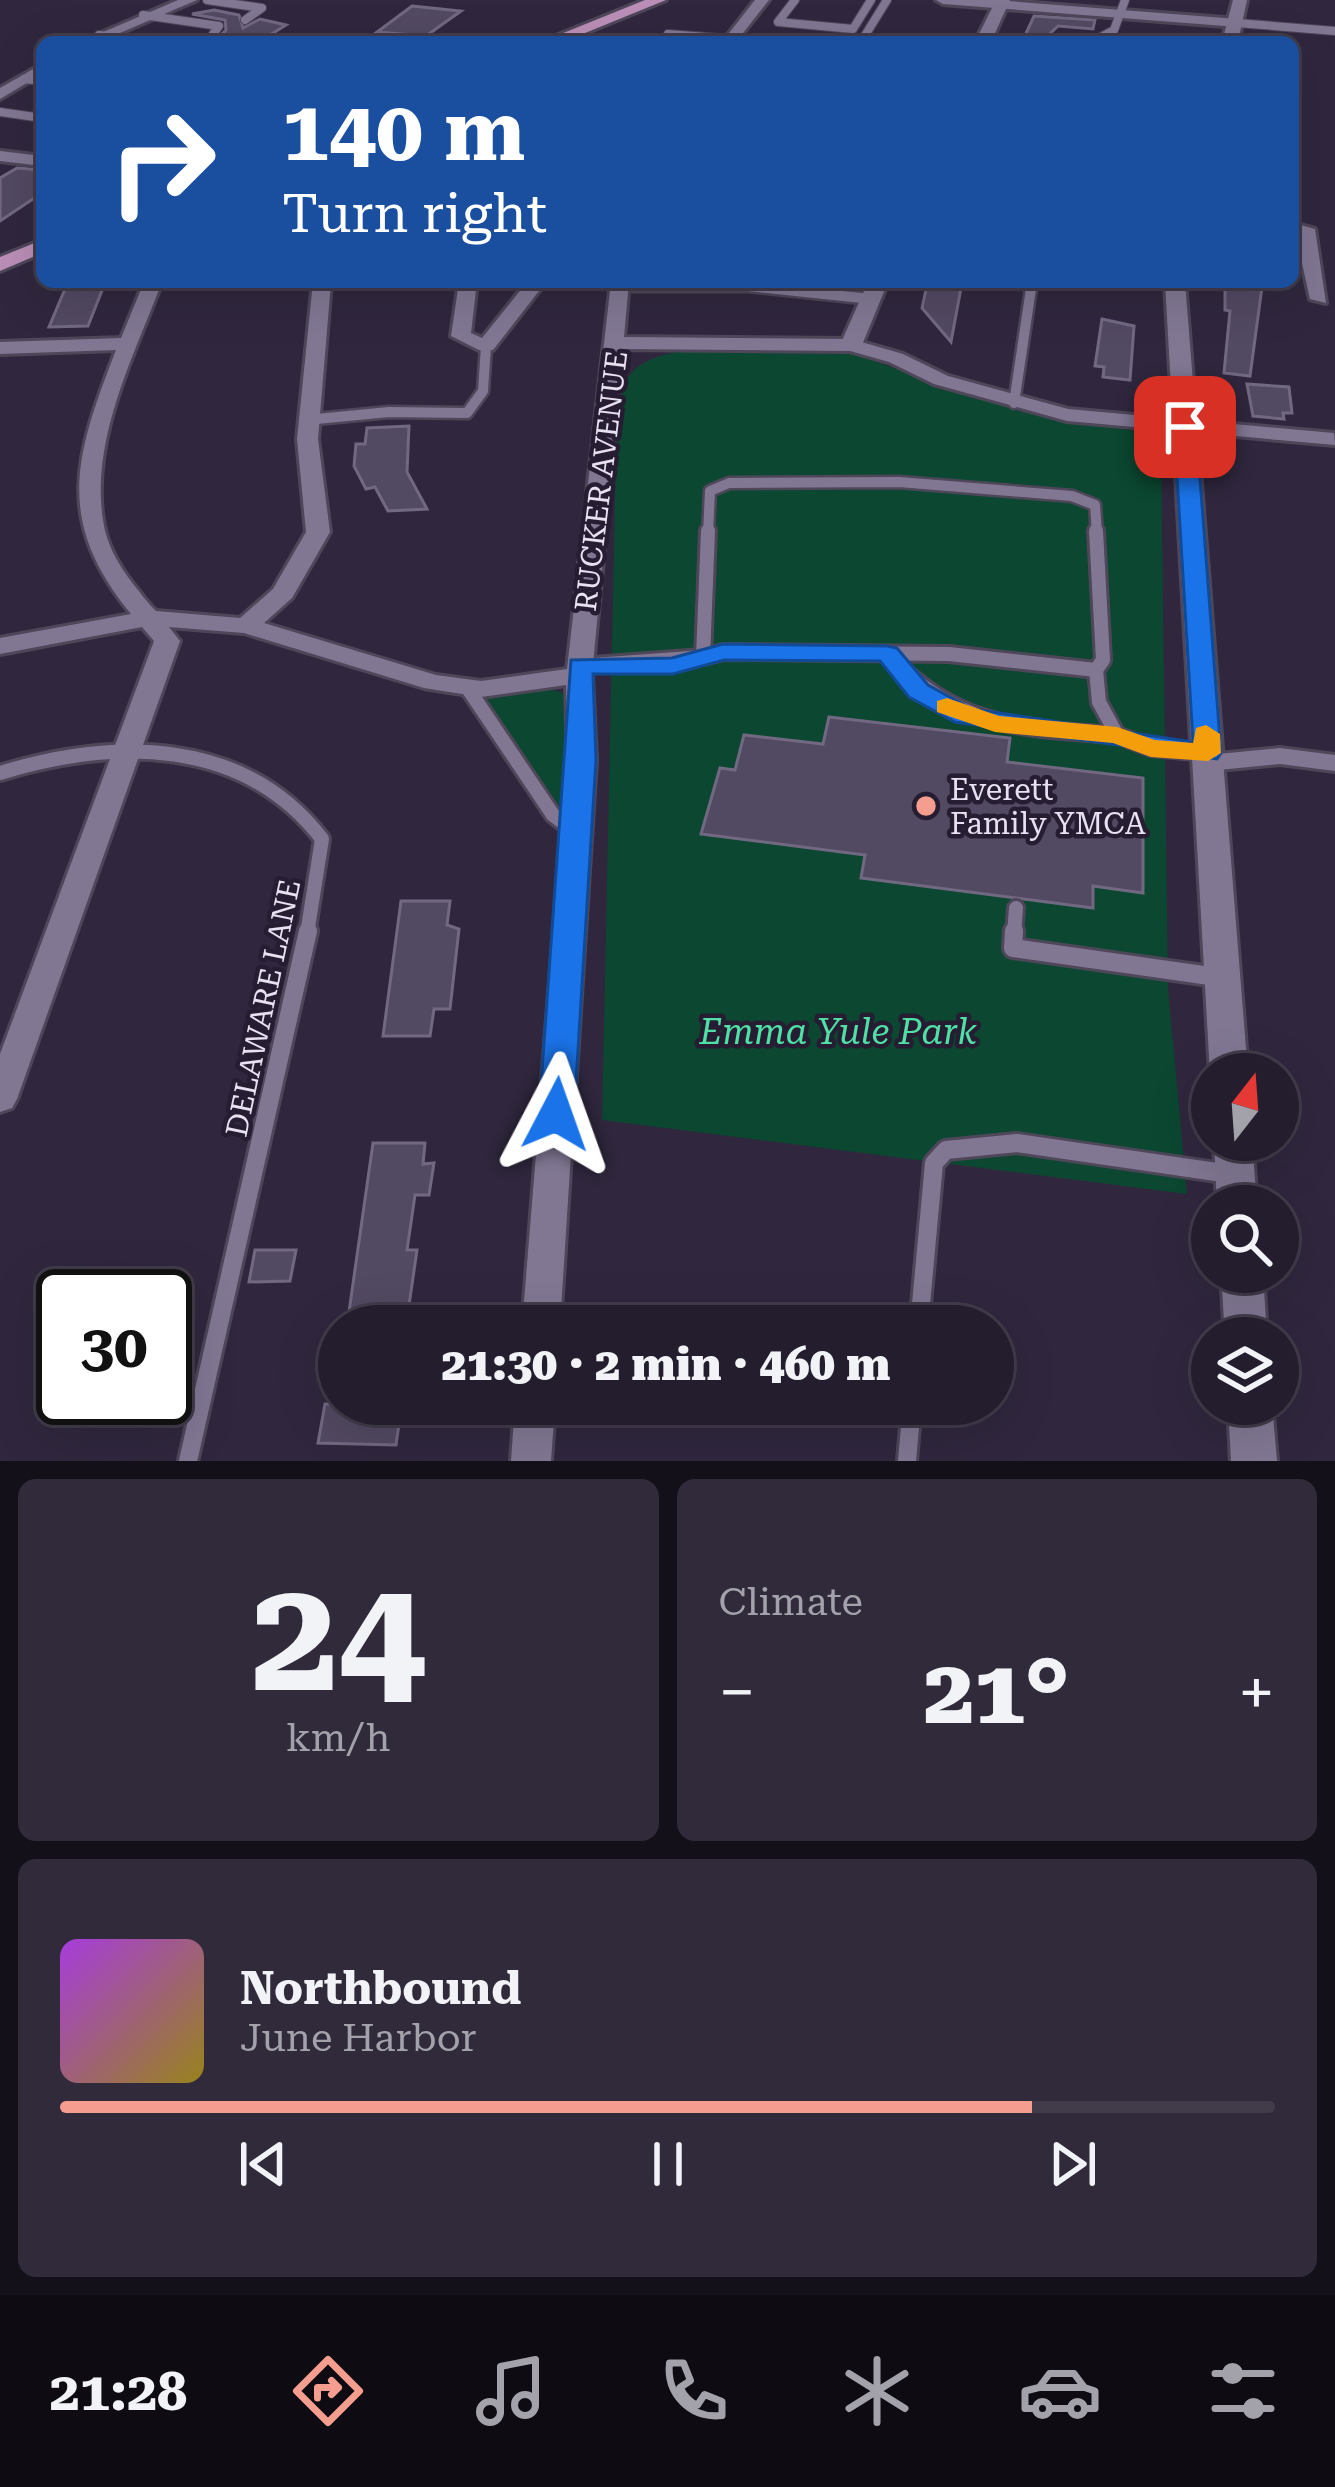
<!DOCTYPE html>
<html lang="en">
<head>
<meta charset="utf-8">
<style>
  :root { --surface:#241d2e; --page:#302a3a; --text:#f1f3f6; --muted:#a3a2aa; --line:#413b4a; --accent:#f59d8e }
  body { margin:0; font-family:"Roboto Serif",serif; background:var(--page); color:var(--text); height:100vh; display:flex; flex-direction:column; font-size:45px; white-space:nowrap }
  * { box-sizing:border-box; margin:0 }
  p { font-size:39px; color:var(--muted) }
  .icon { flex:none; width:66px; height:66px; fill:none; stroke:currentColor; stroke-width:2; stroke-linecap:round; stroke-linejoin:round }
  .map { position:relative; height:1461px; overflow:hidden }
  .side { display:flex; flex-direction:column; gap:18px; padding:18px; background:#141019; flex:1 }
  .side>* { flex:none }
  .hud { position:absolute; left:36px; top:36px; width:1263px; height:252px; border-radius:18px; box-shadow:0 12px 48px #0002,0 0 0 3px var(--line); background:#1a4fa0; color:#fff; overflow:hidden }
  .needle { width:78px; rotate:17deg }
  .controls { position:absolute; left:1191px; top:1053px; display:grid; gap:24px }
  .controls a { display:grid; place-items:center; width:108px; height:108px; border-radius:50%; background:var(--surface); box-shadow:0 12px 48px #0002,0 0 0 3px var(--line); font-size:60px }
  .speed { position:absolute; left:36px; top:1269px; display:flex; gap:24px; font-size:60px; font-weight:700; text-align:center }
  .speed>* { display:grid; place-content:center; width:156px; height:156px; border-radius:50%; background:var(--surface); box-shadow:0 12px 48px #0002,0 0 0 3px var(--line); line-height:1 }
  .speed .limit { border:6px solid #111; border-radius:18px; background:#fff; color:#111 }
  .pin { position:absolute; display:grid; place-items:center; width:102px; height:102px; color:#fff; margin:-51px; border-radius:24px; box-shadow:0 6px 18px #0006 }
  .me { position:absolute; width:132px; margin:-66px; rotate:4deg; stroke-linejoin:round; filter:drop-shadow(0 0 9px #0008) }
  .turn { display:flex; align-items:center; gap:42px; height:252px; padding:0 48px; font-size:54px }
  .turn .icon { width:156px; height:156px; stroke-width:2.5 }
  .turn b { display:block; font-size:84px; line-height:102px }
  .big { font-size:90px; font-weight:800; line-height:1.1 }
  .side .card { flex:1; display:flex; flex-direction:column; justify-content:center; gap:18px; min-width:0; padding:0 42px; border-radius:18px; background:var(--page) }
  .side .dial { align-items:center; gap:0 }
  .dial b { font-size:156px; line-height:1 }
  .song { display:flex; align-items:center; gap:36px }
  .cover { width:144px; height:144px; border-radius:18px; background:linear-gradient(135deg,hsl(280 70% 55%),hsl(50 70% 35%)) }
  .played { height:12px; border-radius:6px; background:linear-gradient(90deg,var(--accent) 80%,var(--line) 80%) }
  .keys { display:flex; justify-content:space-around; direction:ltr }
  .heat { display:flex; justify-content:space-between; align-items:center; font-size:66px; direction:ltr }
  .side .tiles { flex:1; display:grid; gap:18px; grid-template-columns:1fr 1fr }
  .card:last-child { grid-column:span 2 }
  .trip { position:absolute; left:318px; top:1305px; width:696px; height:120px; border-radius:60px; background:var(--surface); box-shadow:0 12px 48px #0002,0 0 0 3px var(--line); font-weight:800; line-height:120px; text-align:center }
  .tabs { display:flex; height:192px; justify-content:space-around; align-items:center; background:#0e0c12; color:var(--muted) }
  .tabs .icon { width:84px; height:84px }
  .tabs .selected { color:var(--accent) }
  .tabs b { font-size:54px; color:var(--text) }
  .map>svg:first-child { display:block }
  .green { fill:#0b4731 }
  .building { fill:#524962; stroke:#726882; stroke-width:3 }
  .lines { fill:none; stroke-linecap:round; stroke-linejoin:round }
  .service-far3-casing { stroke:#4e4659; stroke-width:10 }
  .service-far2-casing { stroke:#4e4659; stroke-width:15 }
  .service-far1-casing { stroke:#4e4659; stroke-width:20 }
  .service-casing { stroke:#4e4659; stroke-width:24 }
  .minor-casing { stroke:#4e4659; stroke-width:6 }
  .tertiary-casing { stroke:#4e4659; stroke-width:6 }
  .secondary-casing { stroke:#4e4659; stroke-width:6 }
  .primary-casing { stroke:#4e4659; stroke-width:6 }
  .service-far3 { stroke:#817793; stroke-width:8 }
  .service-far2 { stroke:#817793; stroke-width:10 }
  .service-far1 { stroke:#817793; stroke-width:14 }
  .service { stroke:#817793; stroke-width:18 }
  .minor { fill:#817793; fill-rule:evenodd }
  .tertiary { fill:#817793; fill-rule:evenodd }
  .secondary { fill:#817793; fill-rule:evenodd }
  .primary { fill:#bb8eb7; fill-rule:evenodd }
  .route { fill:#1a73e8; stroke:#114b97; stroke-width:3 }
  .slow { fill:#f59e0b }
  .poi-dot { fill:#f59d8e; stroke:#261d33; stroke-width:4.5 }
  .labels { text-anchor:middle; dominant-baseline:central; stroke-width:9; stroke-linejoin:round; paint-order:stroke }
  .street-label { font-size:30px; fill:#e7e1f1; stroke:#261d33 }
  .poi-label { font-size:30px; fill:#e7e1f1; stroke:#261d33; text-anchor:start }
  .near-park-label { font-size:36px; font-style:italic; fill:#4fe0a5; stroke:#261d33 }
</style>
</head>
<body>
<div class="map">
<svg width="1335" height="1461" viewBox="0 0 1335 1461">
  <rect width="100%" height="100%" fill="#30273e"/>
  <!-- green -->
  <g class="green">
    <path d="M723,347L853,354L1023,412L1147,433L1161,443L1168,989L1187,1194L602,1120L617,403C627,351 679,351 723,347Z"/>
    <polygon points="546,688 570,695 564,813 484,699"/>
  </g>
  <!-- building -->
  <g class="building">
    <polygon points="412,6 461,11 426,36 377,32"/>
    <polygon points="214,10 239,15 243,28 260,19 286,25 259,42 214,42 226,30 225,20 192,14"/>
    <polygon points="1034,16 1095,20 1093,29 1058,26 1041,42 1022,42"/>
    <polygon points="17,168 42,170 42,193 0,221 0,178"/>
    <polygon points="935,282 959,282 961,288 951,342 922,308 927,285"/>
    <polygon points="1225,282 1262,287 1250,376 1224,373 1230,311 1225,310"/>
    <polygon points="103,288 88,326 49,327 65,289"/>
    <polygon points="1102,319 1134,326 1130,380 1103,377 1104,367 1095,366"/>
    <polygon points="1247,384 1289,387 1292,413 1283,413 1284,419 1253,416"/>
    <polygon points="409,426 407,472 427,509 388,511 375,487 366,489 354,466 356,444 365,444 367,428"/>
    <polygon points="829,717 1010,738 1007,762 1143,778 1143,893 1093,886 1093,908 861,878 865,855 701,834 720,768 735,770 744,735 823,744"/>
    <polygon points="401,901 450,901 447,925 459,929 450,1009 434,1009 430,1036 383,1036"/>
    <polygon points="373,1143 425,1143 423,1164 434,1163 429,1195 415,1195 407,1250 417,1250 406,1326 347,1326"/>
    <polygon points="255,1250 296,1250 290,1281 249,1282"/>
    <polygon points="325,1404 387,1404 385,1417 400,1417 396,1445 318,1443"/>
  </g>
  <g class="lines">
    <!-- service-far3 casing -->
    <g class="service-far3-casing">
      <g id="service-far3">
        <polyline points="207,0 262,8 245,20"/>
        <polyline points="795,0 778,22 853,29 871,0"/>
        <polyline points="143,15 219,26 213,34"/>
        <polyline points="1237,23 1335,31"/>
        <polyline points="668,34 731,39"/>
        <polyline points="99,35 160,42"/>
        <polyline points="861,42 887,0"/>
        <polyline points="1092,42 1114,30 1125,0"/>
        <polyline points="24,79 42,81"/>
        <polyline points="0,112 42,118"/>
      </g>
    </g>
    <!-- service-far2 casing -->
    <g class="service-far2-casing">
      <g id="service-far2">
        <polyline points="620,286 748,286 871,299"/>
        <polyline points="1014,403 1032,282"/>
        <polyline points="306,420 389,412 467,413 483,391 486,346"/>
        <polyline points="708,534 710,491 729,483 899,482 1072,496 1095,505 1097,534"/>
      </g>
    </g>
    <!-- service-far1 casing -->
    <g class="service-far1-casing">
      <g id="service-far1">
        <path d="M887,654C959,729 1019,728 1117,735"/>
        <polyline points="703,657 708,531"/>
        <polyline points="703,657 723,652 949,654 1096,670 1103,660 1096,531"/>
        <polyline points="580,666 703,657"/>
        <polyline points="1096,670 1099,702 1117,735 1151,748 1207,753"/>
        <polyline points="467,687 553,815 574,831"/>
        <path d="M0,773C114,738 244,737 322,839L307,934"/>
        <polyline points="1014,934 1016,908"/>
      </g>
    </g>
    <!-- service casing -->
    <g class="service-casing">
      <g id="service">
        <polyline points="1014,931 1013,948 1217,977"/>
        <polyline points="919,1326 934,1163 946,1150 1017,1143 1230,1174"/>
        <polyline points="188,1461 308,931"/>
        <polyline points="907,1461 912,1404"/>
      </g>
    </g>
    <!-- minor casing -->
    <g class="minor-casing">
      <g id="minor">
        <polygon points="178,0 197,0 99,42 80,42"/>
        <polygon points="755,0 769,0 736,42 722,42"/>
        <polygon points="936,0 995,0 1237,19 1244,23 1237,27 943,4"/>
        <polygon points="42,64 42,74 0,99 0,88"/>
        <polygon points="0,151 42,156 42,166 0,161"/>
        <polygon points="1293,223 1315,229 1326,303 1310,299"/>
        <path d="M144,282H162C134,356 88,443 104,526C110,557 131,582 151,606L156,611L240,618L273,589L306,532L297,439L313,282H331L318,439L330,532L292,598L264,623L436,675L481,681L567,669L611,282H629L624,337L851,339L903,354L948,376L1068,409L1334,433L1335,445L1067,421L934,384L889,362L850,351L623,349L592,675L596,761L560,1326H522L568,761L566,685L481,697L424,688L244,633L169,627L180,641L17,1099L12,1108L0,1112V1054L154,641L142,627L0,654V638L131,614C54,520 75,456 116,350L0,354V342L121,338Z"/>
        <polygon points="459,282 477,282 471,333 482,338 527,282 546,282 493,350 479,350 451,336"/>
        <polygon points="1280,748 1335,755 1335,771 1280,764 1208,771 1194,763 1208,755"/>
        <polygon points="515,1404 555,1404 551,1461 511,1461"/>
      </g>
    </g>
    <!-- tertiary casing -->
    <g class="tertiary-casing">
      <g id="tertiary">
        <polygon points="996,0 1010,0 991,42 975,42"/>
        <polygon points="868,282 888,282 862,345 859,350 843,350 840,345"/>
      </g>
    </g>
    <!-- secondary casing -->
    <g class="secondary-casing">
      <g id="secondary">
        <polygon points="1233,0 1247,0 1238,42 1222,42"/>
        <polygon points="1165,282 1185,282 1248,1074 1210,1074"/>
        <polygon points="1214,1140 1252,1140 1257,1206 1217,1206"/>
        <polygon points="1221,1272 1263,1272 1267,1338 1225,1338"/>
        <polygon points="1228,1404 1272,1404 1277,1461 1231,1461"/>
      </g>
    </g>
    <!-- primary casing -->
    <g class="primary-casing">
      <g id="primary">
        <polygon points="645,0 666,0 563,42 541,42"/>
        <polygon points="42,240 42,253 0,271 0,257"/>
      </g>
    </g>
    <!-- service-far3 -->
    <use href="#service-far3" class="service-far3"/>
    <!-- service-far2 -->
    <use href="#service-far2" class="service-far2"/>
    <!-- service-far1 -->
    <use href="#service-far1" class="service-far1"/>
    <!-- service -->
    <use href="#service" class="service"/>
    <!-- minor -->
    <use href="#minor" class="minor"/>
    <!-- tertiary -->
    <use href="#tertiary" class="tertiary"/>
    <!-- secondary -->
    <use href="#secondary" class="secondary"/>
    <!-- primary -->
    <use href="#primary" class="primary"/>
  </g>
  <!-- route -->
  <polygon class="route" points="1185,420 1196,427 1221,753 1217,759 955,722 909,697 880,661 724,660 673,674 593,674 596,760 574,1114 569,1124 544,1124 539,1114 571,660 672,658 723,644 887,646 897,648 928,685 972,709 1193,742 1174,427"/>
  <!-- slow -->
  <polygon class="slow" points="947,698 999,716 1117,727 1155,740 1193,743 1196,728 1206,725 1220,734 1221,753 1208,761 1151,757 1113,743 995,732 937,712 937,701"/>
  <!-- markers -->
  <circle class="poi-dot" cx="926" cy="806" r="12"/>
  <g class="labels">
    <!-- street labels -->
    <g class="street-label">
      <text transform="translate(601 481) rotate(-83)">RUCKER AVENUE</text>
      <text transform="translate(263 1008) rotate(-78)">DELAWARE LANE</text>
    </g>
    <!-- poi labels -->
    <g class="poi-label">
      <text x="950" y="789">Everett<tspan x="950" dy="34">Family YMCA</tspan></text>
    </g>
    <!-- near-park labels -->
    <g class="near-park-label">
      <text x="838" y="1032">Emma Yule Park</text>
    </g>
  </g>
</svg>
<div class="controls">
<a><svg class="needle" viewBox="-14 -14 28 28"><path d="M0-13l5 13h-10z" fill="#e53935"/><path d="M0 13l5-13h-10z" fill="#a3a2aa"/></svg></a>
<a><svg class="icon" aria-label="search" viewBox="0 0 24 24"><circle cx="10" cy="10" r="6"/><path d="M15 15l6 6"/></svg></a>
<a><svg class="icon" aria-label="layers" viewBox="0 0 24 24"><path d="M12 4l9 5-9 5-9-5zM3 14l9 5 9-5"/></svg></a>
</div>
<div class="speed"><div class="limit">30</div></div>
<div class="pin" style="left:1185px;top:427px;background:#d93025"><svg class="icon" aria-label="arrive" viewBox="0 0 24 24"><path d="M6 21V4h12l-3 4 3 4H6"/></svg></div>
<svg class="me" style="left:556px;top:1114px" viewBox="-20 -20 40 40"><path d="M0-17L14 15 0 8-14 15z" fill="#1a73e8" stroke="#fff" stroke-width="4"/></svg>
<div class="trip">21:30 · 2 min · 460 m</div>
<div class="hud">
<div class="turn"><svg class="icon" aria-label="right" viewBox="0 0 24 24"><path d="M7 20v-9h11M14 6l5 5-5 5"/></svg><div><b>140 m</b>Turn right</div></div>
</div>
</div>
<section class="side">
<div class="tiles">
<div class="card dial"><b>24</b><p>km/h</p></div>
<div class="card"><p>Climate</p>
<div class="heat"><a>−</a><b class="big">21°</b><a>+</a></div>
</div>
<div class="card">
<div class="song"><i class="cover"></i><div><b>Northbound</b><p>June Harbor</p></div></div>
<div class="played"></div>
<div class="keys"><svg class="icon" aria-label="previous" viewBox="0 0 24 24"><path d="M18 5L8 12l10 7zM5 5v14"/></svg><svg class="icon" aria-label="pause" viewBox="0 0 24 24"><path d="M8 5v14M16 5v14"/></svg><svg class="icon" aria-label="next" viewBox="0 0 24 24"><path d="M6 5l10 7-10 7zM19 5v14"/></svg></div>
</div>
</div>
</section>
<nav class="tabs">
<b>21:28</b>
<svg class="icon selected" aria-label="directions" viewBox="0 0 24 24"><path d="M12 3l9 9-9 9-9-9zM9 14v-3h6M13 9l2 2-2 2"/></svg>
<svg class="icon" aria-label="music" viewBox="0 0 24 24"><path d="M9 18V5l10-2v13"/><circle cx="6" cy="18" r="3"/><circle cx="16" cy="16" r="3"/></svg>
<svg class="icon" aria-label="phone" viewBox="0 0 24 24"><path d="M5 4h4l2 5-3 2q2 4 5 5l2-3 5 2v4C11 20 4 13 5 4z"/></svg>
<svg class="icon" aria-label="climate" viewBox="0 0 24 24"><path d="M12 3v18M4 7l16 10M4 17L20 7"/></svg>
<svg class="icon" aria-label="car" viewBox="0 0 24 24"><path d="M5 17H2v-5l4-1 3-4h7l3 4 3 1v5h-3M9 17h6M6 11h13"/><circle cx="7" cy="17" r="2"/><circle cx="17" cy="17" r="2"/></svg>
<svg class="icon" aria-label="filters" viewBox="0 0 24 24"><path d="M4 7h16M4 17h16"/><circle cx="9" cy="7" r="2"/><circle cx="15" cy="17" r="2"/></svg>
</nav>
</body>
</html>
